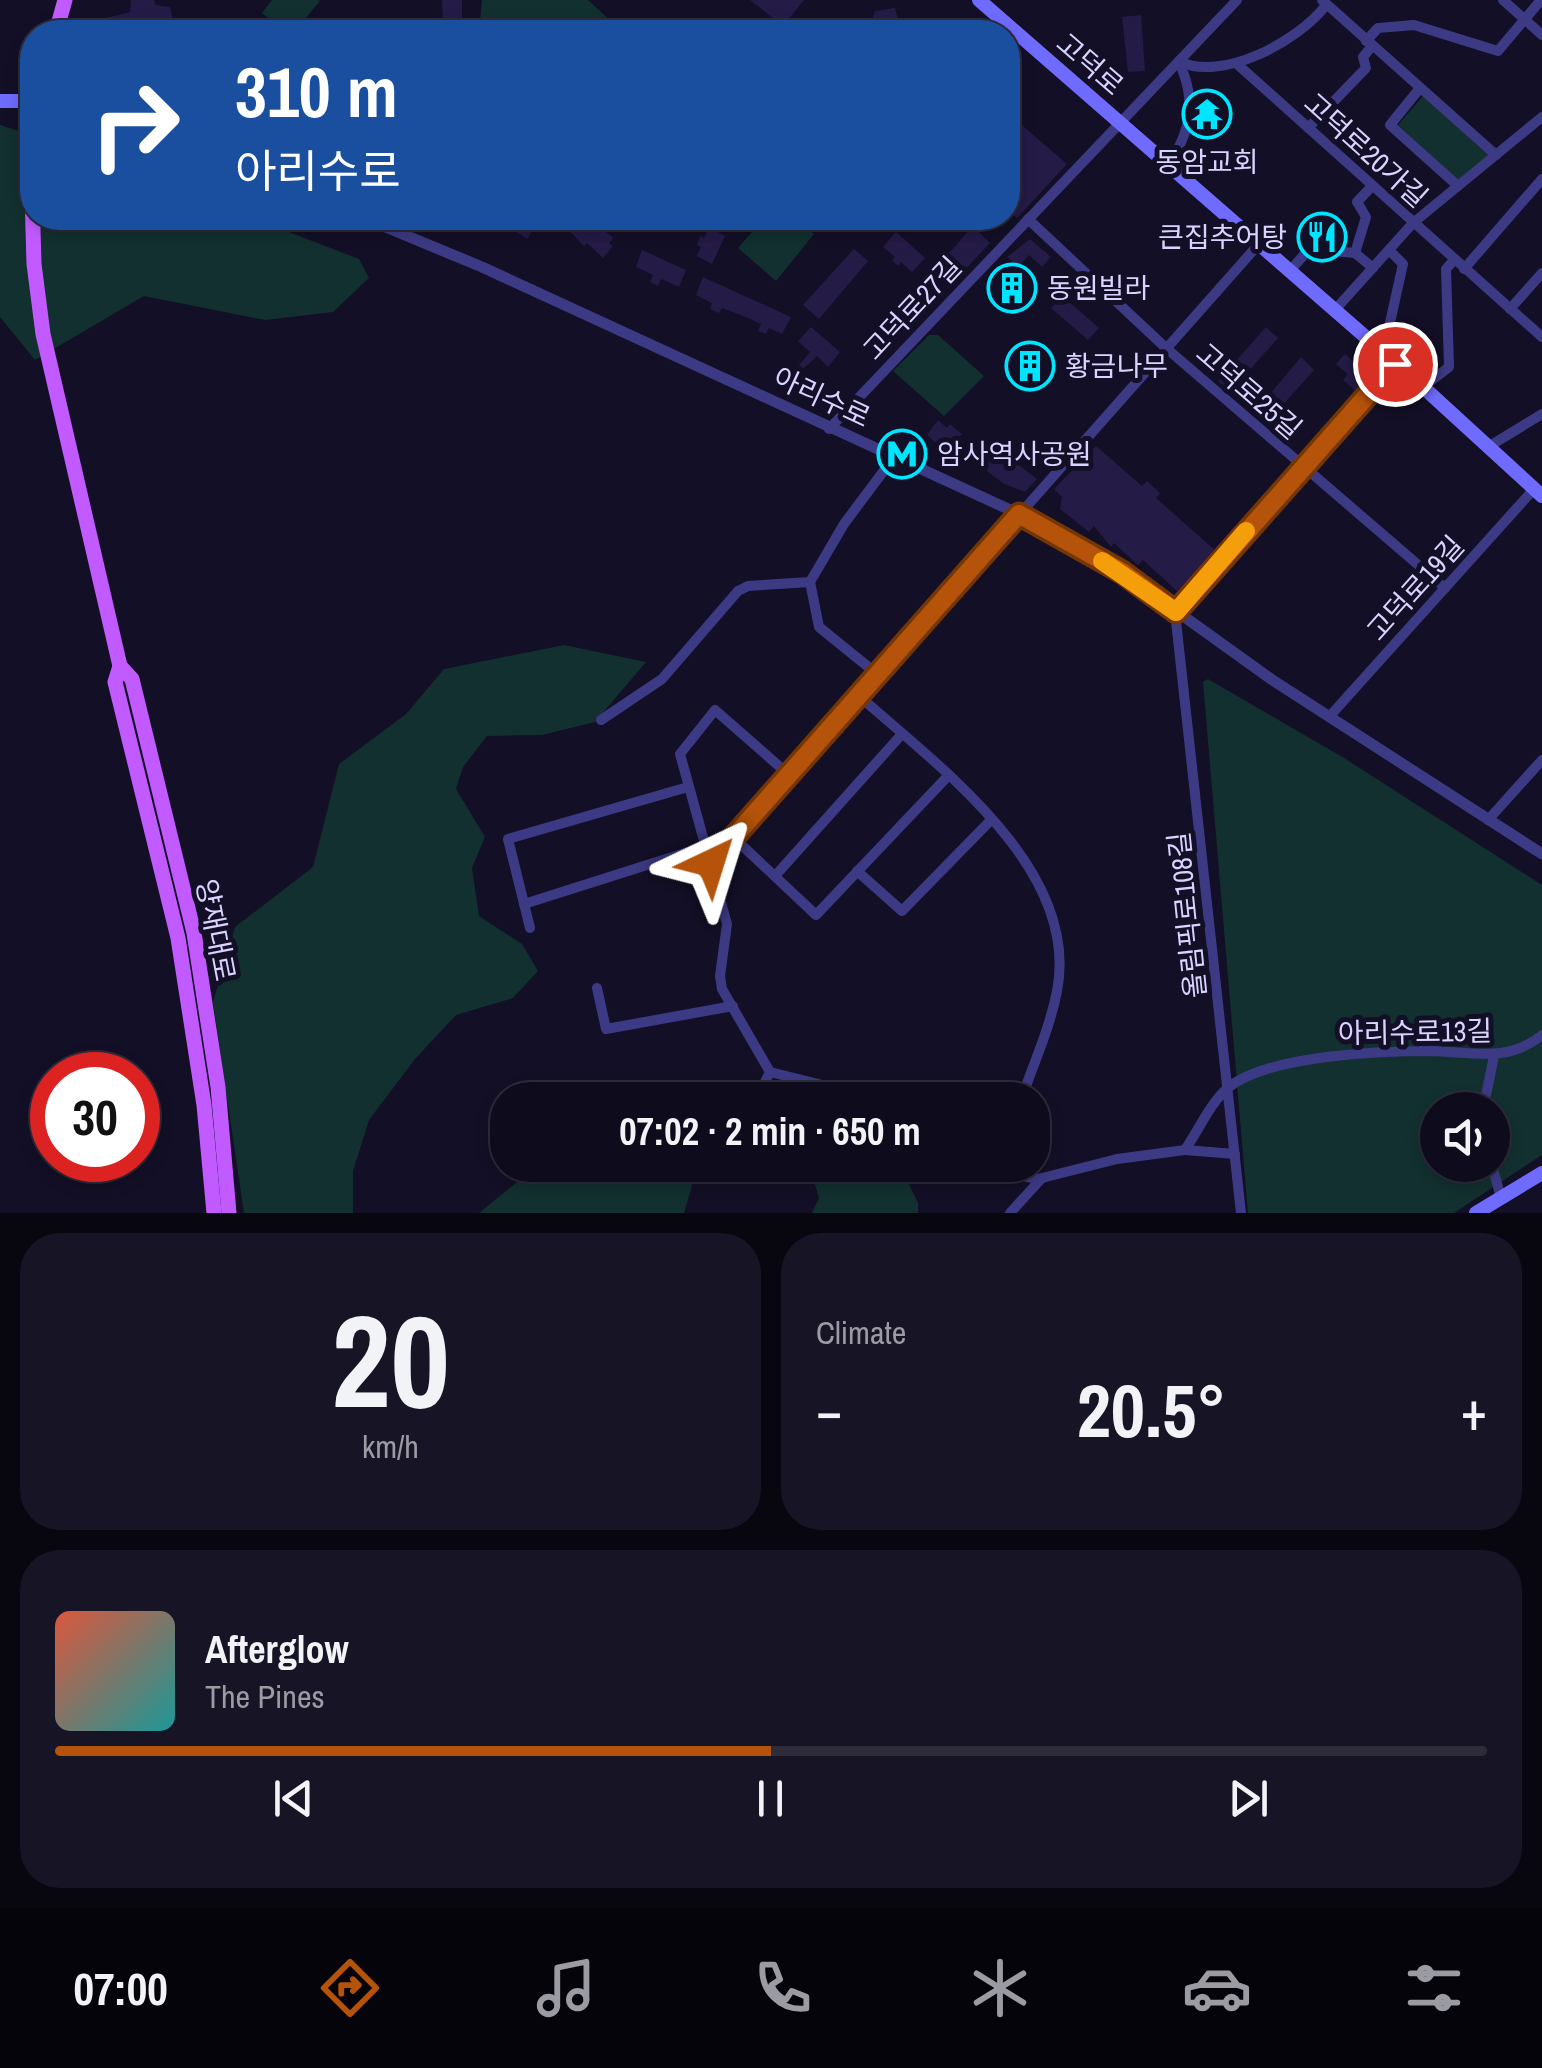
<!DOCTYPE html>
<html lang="en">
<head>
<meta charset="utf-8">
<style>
  :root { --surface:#0e0b1c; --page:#171425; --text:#f1f3f6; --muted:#9b9ba3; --line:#2e2b3b; --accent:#b45309 }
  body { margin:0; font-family:"Archivo Narrow","Noto Sans KR",sans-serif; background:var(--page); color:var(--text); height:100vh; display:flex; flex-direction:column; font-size:38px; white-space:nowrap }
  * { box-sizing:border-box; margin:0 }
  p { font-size:32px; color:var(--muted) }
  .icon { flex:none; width:55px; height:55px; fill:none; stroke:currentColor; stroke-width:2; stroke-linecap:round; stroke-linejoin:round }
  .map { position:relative; height:1213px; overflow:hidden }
  .panel { display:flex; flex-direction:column; gap:20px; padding:20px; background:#08060f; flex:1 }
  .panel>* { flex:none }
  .guide { position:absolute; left:20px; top:20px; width:1000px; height:210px; border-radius:40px; box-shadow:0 5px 15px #0003,0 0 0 2px var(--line); background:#1a4fa0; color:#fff; overflow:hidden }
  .buttons { position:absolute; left:1420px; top:1092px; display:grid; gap:20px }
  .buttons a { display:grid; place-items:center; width:90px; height:90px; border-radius:50%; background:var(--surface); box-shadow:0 5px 15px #0003,0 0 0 2px var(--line); font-size:50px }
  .speed { position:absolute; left:30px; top:1052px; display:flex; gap:20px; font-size:50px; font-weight:700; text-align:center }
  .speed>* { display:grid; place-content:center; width:130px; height:130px; border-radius:50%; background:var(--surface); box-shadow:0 5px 15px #0003,0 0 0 2px var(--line); line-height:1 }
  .speed .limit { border:15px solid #d22; background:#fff; color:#111 }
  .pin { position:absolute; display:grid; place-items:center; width:85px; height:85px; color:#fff; margin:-42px; border:5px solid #fff; border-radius:50%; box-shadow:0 2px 10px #0007 }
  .me { position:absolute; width:110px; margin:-55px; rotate:41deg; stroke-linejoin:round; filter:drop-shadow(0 0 8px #0008) }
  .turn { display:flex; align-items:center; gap:35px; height:210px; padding:0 50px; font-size:45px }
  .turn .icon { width:130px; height:130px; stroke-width:2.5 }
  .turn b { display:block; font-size:70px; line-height:85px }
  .big { font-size:75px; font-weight:800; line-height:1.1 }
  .panel .tile { flex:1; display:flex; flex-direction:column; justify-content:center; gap:15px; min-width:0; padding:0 35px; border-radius:40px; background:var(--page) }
  .panel .dial { align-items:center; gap:0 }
  .dial b { font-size:130px; line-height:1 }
  .song { display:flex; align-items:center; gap:30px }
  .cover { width:120px; height:120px; border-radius:15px; background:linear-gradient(135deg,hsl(10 70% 55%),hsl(180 70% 35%)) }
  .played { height:10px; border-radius:5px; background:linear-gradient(90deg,var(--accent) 50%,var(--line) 50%) }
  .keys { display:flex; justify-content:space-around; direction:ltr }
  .heat { display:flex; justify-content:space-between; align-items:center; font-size:55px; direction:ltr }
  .panel .tiles { flex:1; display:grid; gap:20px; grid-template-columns:1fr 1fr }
  .tile:last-child { grid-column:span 2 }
  .trip { position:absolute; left:490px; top:1082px; width:560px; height:100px; border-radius:40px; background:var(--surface); box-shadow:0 5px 15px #0003,0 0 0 2px var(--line); font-weight:800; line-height:100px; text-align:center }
  .dock { display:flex; height:160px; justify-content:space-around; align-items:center; background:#06040b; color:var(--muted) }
  .dock .icon { width:70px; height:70px }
  .dock .selected { color:var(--accent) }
  .dock b { font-size:45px; color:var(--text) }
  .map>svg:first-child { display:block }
  .green { fill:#12302f; fill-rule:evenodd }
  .building { fill:#241b47 }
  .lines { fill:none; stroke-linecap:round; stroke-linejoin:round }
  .minor { stroke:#3d3a85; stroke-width:10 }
  .tertiary { stroke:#3d3a85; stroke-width:11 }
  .secondary { stroke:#6f6bff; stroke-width:14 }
  .primary { stroke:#c25bff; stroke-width:15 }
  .route-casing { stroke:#753606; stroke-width:25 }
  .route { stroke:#b45309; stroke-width:18 }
  .slow { stroke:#f59e0b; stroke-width:18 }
  .labels { text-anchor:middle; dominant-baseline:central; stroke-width:10; stroke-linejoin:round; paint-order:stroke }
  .street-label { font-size:28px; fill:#d9d4ff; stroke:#130f26 }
  .poi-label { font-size:28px; fill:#d9d4ff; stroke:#130f26; text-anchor:start }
</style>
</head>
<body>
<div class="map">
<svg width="1542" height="1213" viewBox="0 0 1542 1213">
  <rect width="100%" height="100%" fill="#130f26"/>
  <!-- green -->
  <g class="green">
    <polygon points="272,0 318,0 320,1 294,32 286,32 262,13"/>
    <polygon points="482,0 588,0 614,24 574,32 479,32"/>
    <polygon points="1423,96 1490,156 1459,181 1398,125"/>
    <polygon points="0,125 32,135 32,218 253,218 359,259 369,278 333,312 265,320 144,296 35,360 0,317"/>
    <polygon points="764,218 796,218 814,234 776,281 738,248"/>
    <polygon points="929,335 938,335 984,376 944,416 893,371"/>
    <polygon points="564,645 646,662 595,722 542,735 487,736 463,767 456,789 485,837 472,868 479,916 522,944 538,971 513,998 456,1015 415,1059 369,1120 353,1171 353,1213 244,1213 213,1002 235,927 313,867 339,764 406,714 444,669"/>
    <path d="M1208,679L1344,758L1542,885V1155L1454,1213H1248L1203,682ZM1438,1110H1492V1165H1438Z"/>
    <polygon points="538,1165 698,1165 684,1213 479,1213"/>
    <polygon points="900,1165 918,1203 918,1213 812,1213 819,1198 809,1165"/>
  </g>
  <!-- building -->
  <g class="building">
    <polygon points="131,0 154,0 155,5 170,7 175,28 161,32 147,32 146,27 111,32 106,18 130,12"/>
    <polygon points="442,0 462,0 462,27 443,28"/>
    <polygon points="750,0 804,0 783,26"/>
    <polygon points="895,8 898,19 912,22 913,32 849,32 848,22 872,21 875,11"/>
    <polygon points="1141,15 1145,71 1128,72 1122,17"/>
    <polygon points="1008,113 1067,164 1017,218 1008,210 1008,178 1021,163 1008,148"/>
    <polygon points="496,218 541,218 527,239"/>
    <polygon points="557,218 590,218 613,238 609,243 613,246 603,258 587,243 584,246"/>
    <polygon points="973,226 990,243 958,277 941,262"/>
    <polygon points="709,227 725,236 712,264 697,256 701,247 697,245 700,236 704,238"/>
    <polygon points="896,232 925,258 912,272 901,262 898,266 892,260 895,257 883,247"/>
    <polygon points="1030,239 1051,257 1042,267 1029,255 1018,267 1007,257"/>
    <polygon points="854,249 868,261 819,319 803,305"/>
    <polygon points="642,250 686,270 679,287 661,279 658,286 650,282 653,275 636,267"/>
    <polygon points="703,277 791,317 782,334 769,328 766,334 758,331 761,324 748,318 722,308 719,313 710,309 712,303 696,295"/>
    <polygon points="1062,296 1099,328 1088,340 1051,308"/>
    <polygon points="811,327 840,352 828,367 817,356 803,369 799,365 810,352 798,341"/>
    <polygon points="1266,327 1278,338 1230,392 1218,381"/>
    <polygon points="1027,346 1053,368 1033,389 1006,365"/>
    <polygon points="1345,354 1369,376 1357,392 1343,380 1348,374 1336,364"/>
    <polygon points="1301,357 1314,370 1267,423 1254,413"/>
    <polygon points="938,420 947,428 950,424 962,434 946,452 927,435"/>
    <polygon points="991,444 1037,479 1025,492 1004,484 975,462"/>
    <polygon points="1096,446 1142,486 1147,481 1160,493 1156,498 1217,552 1177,591 1143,560 1138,565 1114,543 1111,547 1094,526 1089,532 1060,509 1062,497 1054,489"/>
  </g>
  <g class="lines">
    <!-- minor -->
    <g class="minor">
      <polyline points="1322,0 1496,155"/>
      <polyline points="1503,0 1542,35"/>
      <polyline points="1366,41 1378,28 1414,25 1498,51 1541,0"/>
      <path d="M1179,61C1221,83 1299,41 1326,5"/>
      <polyline points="1237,64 1542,337"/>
      <polyline points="1420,88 1390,125 1458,186"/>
      <polyline points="1308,128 1366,68 1363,57 1372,46"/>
      <path d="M1168,166C1191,131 1197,101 1179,62"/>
      <polyline points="1028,219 1166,348 1445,588"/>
      <polyline points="1355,253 1366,217 1357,202 1372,186"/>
      <polyline points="1464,269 1542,179"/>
      <polyline points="1289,272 1309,249 1355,253 1373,268"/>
      <polyline points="1510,309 1542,273"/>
      <polyline points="1334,311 1413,223 1542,117"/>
      <polyline points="1383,354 1403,264 1389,250"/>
      <polyline points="1423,387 1449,367 1446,269 1454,260"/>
      <polyline points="829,429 1237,0"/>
      <polyline points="1488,447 1542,414"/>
      <polyline points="810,582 819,627 877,674"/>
      <path d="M858,695C938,766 1081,869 1057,991C1050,1028 1033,1065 1021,1100"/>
      <polyline points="1329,717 1534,489"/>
      <polyline points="601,720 662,679 738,591 748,586 810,582 844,524 894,457"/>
      <polyline points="1488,820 1542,760"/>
      <polyline points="733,837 816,915 948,776"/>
      <polyline points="711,863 1258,245"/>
      <polyline points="857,871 902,911 991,820"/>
      <polyline points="775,876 902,734"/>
      <polyline points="524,904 707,846"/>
      <polyline points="530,928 508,839 688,787"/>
      <polyline points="597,988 606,1029 733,1006"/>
      <polyline points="770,1072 883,1100"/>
      <polyline points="756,1100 770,1072 722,989 720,976 727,924 680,754 715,710 788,774"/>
      <polyline points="1483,1110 1494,1056"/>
      <polyline points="1185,1150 1235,1154"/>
      <path d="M995,1165L1016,1175L1038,1179L1117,1159L1185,1150C1198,1131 1212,1100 1229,1087C1270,1055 1381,1051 1432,1051C1472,1052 1508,1063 1542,1035"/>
      <polyline points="1492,1165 1501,1198"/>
      <polyline points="1010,1213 1042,1178"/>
      <polyline points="1241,1213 1175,612 1395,364"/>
    </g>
    <!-- tertiary -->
    <polyline class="tertiary" points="364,218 482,267 1019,514 1122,572 1271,679 1542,854"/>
    <!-- secondary -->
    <g class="secondary">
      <polyline points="979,0 1423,387 1542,496"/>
      <polyline points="0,101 32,101"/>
      <polyline points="1476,1213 1542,1173"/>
    </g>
    <!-- primary -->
    <g class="primary">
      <polyline points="56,32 65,0"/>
      <polyline points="32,194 34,264 43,334 120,666 115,682 178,938 204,1105 214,1213"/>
      <polyline points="120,666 132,679 194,933 218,1087 229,1213"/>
    </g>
  </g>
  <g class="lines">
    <!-- route casing -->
    <g class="route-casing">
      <polyline id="route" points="711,863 1019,514 1122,572 1176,612 1395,364"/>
    </g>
    <!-- route -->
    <use href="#route" class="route"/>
    <!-- slow -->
    <polyline class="slow" points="1102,561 1176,612 1246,531"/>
  </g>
  <!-- icons -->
  <defs>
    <g id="temple-ring" transform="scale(2.5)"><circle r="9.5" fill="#130f26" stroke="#00e5ff" stroke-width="1.5"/><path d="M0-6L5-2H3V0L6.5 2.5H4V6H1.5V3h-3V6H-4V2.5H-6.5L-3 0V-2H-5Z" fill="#00e5ff"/></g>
    <g id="restaurant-ring" transform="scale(2.5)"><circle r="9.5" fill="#130f26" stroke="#00e5ff" stroke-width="1.5"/><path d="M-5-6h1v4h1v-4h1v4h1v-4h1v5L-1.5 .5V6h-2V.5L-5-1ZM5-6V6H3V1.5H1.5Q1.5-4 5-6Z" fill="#00e5ff"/></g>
    <g id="building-ring" transform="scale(2.5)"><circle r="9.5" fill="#130f26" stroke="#00e5ff" stroke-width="1.5"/><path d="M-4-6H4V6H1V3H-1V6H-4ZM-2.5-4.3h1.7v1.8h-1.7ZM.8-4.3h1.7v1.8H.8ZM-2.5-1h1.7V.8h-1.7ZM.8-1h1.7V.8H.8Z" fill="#00e5ff"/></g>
    <g id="metro-ring" transform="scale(2.5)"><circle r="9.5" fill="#130f26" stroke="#00e5ff" stroke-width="1.5"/><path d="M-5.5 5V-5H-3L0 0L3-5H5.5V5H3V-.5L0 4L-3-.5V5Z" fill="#00e5ff"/></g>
  </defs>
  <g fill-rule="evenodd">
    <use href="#temple-ring" x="1207" y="114"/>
    <use href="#restaurant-ring" x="1322" y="237"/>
    <use href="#building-ring" x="1012" y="288"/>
    <use href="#building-ring" x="1030" y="366"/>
    <use href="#metro-ring" x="902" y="454"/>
  </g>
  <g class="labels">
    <!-- street labels -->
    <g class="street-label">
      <text transform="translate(1090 64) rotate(41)">고덕로</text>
      <text transform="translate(1366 150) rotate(42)">고덕로20가길</text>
      <text transform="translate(912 308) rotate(-47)">고덕로27길</text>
      <text transform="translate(1249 391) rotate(41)">고덕로25길</text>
      <text transform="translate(822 397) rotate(25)">아리수로</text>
      <text transform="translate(1415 588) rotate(-48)">고덕로19길</text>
      <text transform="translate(1187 915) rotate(-96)">올림픽로108길</text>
      <text transform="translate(216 930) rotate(79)">양재대로</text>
      <text transform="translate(1415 1032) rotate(-1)">아리수로13길</text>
    </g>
    <!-- poi labels -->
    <g class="poi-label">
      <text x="1207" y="162" text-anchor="middle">동암교회</text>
      <text x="1287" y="237" text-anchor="end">큰집추어탕</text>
      <text x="1047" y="288">동원빌라</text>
      <text x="1065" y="366">황금나무</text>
      <text x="937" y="454">암사역사공원</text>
    </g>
  </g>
</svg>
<div class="buttons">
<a><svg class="icon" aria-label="sound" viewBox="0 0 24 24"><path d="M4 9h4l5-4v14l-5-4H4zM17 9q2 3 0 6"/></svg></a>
</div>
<div class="speed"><div class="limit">30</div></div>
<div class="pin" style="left:1395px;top:364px;background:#d93025"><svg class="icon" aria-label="arrive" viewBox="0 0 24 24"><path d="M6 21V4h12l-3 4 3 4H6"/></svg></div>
<svg class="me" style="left:711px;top:863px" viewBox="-20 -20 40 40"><path d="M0-17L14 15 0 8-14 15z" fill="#b45309" stroke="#fff" stroke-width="4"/></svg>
<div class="trip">07:02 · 2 min · 650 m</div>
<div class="guide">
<div class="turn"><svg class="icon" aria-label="right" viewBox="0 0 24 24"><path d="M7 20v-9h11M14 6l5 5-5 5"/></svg><div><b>310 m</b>아리수로</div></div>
</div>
</div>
<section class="panel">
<div class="tiles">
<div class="tile dial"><b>20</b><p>km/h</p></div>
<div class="tile"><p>Climate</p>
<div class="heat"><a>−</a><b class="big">20.5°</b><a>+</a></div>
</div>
<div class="tile">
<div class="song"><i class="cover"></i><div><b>Afterglow</b><p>The Pines</p></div></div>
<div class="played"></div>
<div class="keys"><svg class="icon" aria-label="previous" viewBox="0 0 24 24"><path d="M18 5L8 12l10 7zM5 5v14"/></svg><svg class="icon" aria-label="pause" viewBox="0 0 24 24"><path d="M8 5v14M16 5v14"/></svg><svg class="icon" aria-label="next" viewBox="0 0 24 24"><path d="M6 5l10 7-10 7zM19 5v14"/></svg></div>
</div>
</div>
</section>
<nav class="dock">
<b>07:00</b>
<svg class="icon selected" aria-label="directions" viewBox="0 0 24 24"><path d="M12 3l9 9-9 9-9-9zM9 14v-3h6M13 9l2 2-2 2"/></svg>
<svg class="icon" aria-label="music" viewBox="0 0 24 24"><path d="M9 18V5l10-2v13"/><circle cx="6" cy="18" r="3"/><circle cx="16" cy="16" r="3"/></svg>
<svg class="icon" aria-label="phone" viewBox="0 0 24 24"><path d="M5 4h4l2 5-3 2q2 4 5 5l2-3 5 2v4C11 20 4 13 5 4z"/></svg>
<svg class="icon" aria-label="climate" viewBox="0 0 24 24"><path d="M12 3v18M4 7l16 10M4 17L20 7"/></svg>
<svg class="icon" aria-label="car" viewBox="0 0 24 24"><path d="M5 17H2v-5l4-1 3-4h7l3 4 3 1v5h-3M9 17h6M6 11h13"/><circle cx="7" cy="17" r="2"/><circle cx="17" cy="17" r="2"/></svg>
<svg class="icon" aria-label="filters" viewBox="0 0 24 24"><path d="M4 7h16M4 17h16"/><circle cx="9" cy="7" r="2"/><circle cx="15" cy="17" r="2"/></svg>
</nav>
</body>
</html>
